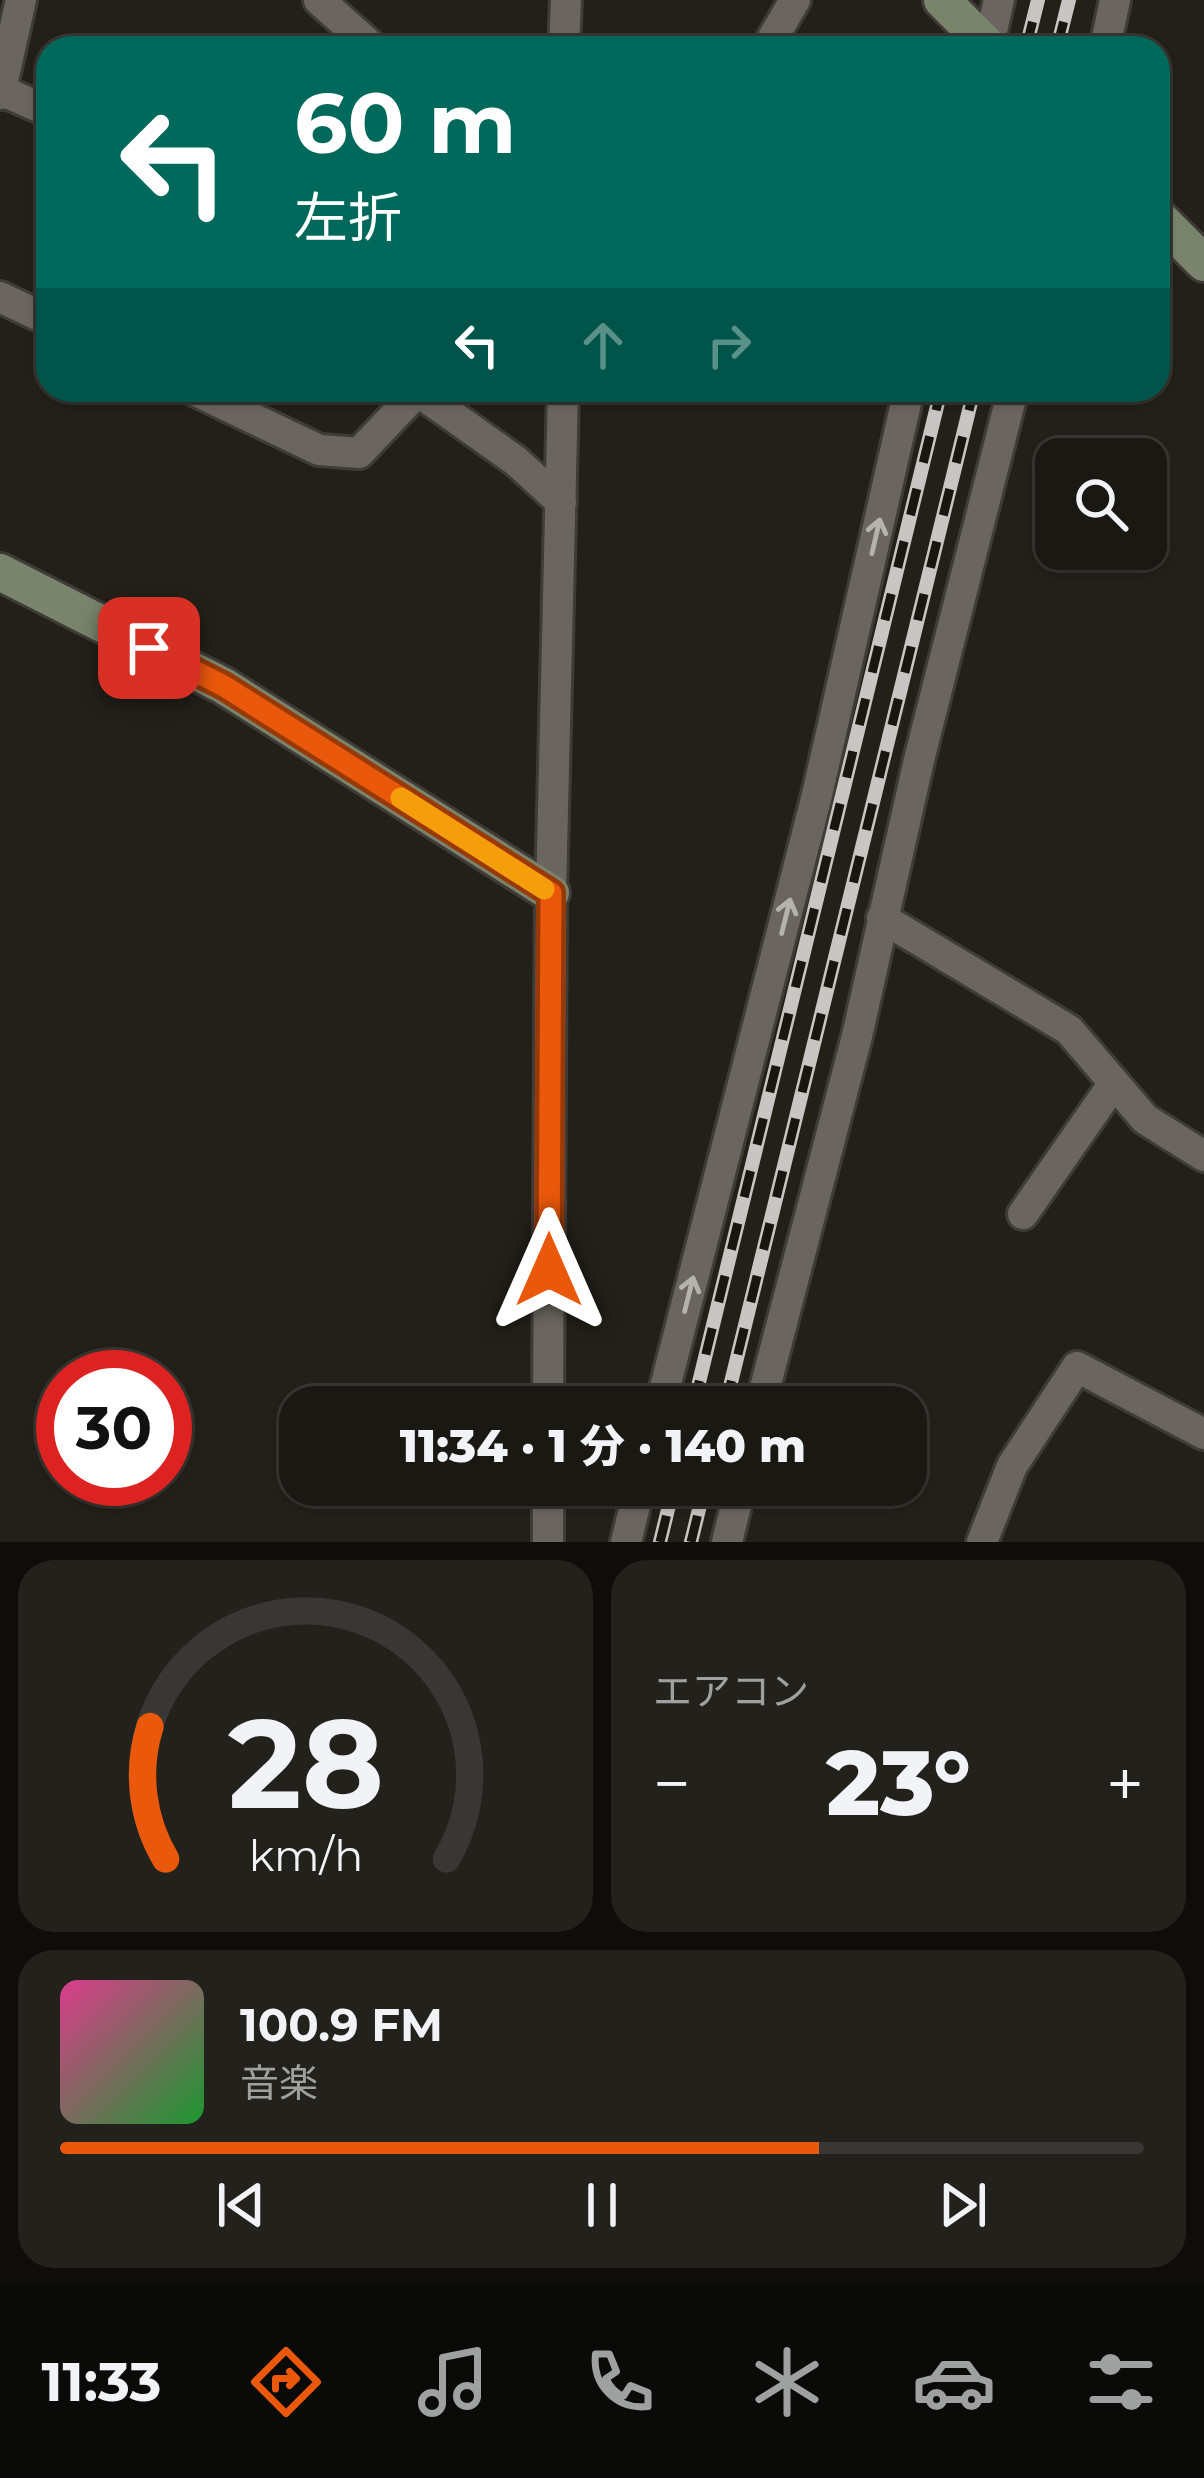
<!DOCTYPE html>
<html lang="ja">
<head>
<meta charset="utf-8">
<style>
  :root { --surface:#1a1813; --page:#23211c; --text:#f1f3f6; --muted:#9fa0a0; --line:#383733; --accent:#ea580c }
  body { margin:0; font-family:Montserrat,"Noto Sans JP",sans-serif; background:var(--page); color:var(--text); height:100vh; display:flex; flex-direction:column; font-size:45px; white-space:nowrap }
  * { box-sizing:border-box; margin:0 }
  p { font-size:39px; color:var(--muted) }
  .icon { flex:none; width:66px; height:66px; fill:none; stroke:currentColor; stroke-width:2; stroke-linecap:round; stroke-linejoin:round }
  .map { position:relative; height:1542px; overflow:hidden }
  .drawer { display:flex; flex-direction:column; gap:18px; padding:18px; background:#0e0d0a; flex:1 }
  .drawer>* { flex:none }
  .hud { position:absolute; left:36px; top:36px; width:1134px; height:366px; border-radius:36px; box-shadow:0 3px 9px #0004,0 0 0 3px var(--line); background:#00695c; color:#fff; overflow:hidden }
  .buttons { position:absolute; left:1035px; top:438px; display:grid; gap:24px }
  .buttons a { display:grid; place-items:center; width:132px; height:132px; border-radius:24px; background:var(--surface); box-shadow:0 3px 9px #0004,0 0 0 3px var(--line); font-size:60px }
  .speed { position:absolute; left:36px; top:1350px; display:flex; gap:24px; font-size:60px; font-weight:700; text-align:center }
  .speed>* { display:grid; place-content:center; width:156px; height:156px; border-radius:50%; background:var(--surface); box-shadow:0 3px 9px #0004,0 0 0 3px var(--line); line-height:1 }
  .speed .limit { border:18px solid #d22; background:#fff; color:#111 }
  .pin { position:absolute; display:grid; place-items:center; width:102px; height:102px; color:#fff; margin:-51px; border-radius:24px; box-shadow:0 6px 18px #0006 }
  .me { position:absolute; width:132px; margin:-66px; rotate:0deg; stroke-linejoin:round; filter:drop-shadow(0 0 9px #0008) }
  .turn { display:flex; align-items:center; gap:42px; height:252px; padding:0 60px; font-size:54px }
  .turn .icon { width:156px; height:156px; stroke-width:2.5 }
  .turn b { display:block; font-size:84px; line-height:102px }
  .lanes { display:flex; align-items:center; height:114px; padding:0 60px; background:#0003; justify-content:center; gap:60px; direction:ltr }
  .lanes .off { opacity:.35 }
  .big { font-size:90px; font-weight:800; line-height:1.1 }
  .drawer .card { flex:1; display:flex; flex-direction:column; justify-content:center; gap:18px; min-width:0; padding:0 42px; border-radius:36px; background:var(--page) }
  .drawer .dial { align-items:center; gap:0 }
  .dial svg { height:312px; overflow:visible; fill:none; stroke:var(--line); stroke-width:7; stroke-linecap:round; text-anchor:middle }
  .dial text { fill:var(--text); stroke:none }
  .song { display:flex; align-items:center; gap:36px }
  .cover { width:144px; height:144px; border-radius:18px; background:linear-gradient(135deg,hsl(330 70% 55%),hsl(130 70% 35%)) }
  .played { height:12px; border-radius:6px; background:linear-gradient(90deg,var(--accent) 70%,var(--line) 70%) }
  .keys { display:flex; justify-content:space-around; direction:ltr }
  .heat { display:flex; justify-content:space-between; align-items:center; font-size:66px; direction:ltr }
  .drawer .tiles { flex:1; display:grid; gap:18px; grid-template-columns:1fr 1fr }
  .card:last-child { grid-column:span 2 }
  .trip { position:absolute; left:279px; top:1386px; width:648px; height:120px; border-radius:36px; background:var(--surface); box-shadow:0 3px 9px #0004,0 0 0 3px var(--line); font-weight:800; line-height:120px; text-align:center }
  .menu { display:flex; height:192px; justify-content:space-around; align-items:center; background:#0a0a08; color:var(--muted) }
  .menu .icon { width:84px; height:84px }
  .menu .current { color:var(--accent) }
  .menu b { font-size:54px; color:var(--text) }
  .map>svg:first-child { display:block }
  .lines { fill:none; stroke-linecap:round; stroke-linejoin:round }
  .street-casing { stroke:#3f3c38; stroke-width:36 }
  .secondary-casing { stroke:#3f3c38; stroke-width:42 }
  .street { stroke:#6a665f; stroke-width:30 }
  .secondary { stroke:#7a846c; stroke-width:36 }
  .rail-casing { stroke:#c8c6c2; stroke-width:14 }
  .rail { stroke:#191610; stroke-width:9; stroke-dasharray:27; stroke-linecap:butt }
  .oneway { stroke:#b6b3ae }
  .route-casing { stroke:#983908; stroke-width:30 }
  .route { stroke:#ea580c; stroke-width:21 }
  .slow { stroke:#f59e0b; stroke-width:21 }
</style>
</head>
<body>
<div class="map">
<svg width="1204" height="1542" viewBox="0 0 1204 1542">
  <rect width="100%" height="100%" fill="#232019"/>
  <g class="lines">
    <!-- street casing -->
    <g class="street-casing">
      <g id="street">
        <polyline points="319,0 373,48"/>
        <polyline points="564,48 566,0"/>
        <polyline points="767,48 795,0"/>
        <polyline points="988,48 999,0"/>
        <polyline points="1105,48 1115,0"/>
        <polyline points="0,90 48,111"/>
        <polyline points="0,94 21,0"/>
        <polyline points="0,297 48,320"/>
        <polyline points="194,390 319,450 359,453 418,391"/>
        <polyline points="416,390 516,461 561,502"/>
        <polyline points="882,918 1069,1030 1145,1119 1204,1156"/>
        <polyline points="1023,1214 1114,1083"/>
        <polyline points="548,1407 551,893 563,390"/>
        <polyline points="660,1407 817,795 909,390"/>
        <polyline points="760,1407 857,1036 919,760 1013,390"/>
        <polyline points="548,1542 548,1485"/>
        <polyline points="626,1542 640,1485"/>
        <polyline points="727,1542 741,1485"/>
        <polyline points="982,1542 1012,1466 1077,1367 1204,1434"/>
      </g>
    </g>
    <!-- secondary casing -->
    <g class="secondary-casing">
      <g id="secondary">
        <polyline points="942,0 990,48"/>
        <polyline points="1158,217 1204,263"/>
        <polyline points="0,572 224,686 551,893"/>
      </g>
    </g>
    <!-- street -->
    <use href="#street" class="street"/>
    <!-- secondary -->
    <use href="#secondary" class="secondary"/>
    <!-- rail casing -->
    <g class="rail-casing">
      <g id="rail">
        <polyline points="1026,48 1038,0"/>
        <polyline points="1057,48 1069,0"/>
        <polyline points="693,1407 941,390"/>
        <polyline points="725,1407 974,390"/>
        <polyline points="660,1542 674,1485"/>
        <polyline points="691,1542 705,1485"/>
      </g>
    </g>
    <!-- rail -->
    <use href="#rail" class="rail"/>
  </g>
  <!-- one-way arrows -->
  <defs><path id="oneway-shaft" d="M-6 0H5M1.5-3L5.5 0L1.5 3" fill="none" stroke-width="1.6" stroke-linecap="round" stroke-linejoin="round" transform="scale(3)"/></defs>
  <g class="oneway">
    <use href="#oneway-shaft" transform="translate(876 536) rotate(-77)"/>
    <use href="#oneway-shaft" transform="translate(786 916) rotate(-76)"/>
    <use href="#oneway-shaft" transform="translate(689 1294) rotate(-76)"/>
  </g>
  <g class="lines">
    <!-- route casing -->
    <g class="route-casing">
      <polyline id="route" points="149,648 224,686 551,893 549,1270"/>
    </g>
    <!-- route -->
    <use href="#route" class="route"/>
    <!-- slow -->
    <polyline class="slow" points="401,798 544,889"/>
  </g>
</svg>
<div class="buttons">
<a><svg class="icon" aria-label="search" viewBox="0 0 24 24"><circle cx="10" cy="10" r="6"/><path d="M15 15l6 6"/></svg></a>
</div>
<div class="speed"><div class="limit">30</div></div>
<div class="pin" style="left:149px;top:648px;background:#d93025"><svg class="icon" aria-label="arrive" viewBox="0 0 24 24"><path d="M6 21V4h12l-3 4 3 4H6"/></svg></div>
<svg class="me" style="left:549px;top:1270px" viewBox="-20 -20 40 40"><path d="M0-17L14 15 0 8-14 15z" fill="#ea580c" stroke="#fff" stroke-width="4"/></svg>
<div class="trip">11:34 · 1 分 · 140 m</div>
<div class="hud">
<div class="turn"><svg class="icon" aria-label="left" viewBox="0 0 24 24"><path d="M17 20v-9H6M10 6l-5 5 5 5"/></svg><div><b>60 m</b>左折</div></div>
<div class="lanes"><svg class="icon" aria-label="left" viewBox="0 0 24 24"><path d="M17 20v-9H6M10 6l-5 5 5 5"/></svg><svg class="icon off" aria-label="ahead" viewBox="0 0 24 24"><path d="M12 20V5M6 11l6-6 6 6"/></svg><svg class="icon off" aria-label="right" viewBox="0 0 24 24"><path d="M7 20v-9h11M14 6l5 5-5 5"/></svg></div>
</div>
</div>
<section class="drawer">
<div class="tiles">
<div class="card dial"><svg viewBox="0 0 100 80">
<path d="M14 69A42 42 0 1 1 86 69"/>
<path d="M14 69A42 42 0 0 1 10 35" stroke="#ea580c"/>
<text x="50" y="56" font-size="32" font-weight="700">28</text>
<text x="50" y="72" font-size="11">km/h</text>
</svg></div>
<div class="card"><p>エアコン</p>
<div class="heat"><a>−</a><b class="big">23°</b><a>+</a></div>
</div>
<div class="card">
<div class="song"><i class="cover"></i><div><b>100.9 FM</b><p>音楽</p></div></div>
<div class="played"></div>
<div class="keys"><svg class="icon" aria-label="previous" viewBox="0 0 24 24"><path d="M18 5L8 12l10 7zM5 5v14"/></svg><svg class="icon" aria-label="pause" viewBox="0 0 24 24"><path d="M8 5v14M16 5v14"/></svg><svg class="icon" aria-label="next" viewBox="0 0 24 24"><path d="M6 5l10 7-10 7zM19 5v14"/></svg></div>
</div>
</div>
</section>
<nav class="menu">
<b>11:33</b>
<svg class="icon current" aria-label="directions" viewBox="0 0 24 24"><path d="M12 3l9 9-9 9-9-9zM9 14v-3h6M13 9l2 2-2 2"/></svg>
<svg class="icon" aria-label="music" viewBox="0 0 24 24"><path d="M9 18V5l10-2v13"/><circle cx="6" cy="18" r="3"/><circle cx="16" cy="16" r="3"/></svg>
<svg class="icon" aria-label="phone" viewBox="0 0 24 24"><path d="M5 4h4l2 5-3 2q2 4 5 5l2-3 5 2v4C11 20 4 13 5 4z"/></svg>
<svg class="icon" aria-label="climate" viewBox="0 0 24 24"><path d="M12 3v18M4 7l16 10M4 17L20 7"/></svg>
<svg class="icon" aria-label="car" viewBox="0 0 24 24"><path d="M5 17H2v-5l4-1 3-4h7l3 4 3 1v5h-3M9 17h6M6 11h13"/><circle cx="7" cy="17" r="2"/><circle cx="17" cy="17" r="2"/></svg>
<svg class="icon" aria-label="filters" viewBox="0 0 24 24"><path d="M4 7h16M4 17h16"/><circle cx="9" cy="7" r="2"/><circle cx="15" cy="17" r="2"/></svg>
</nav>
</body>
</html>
